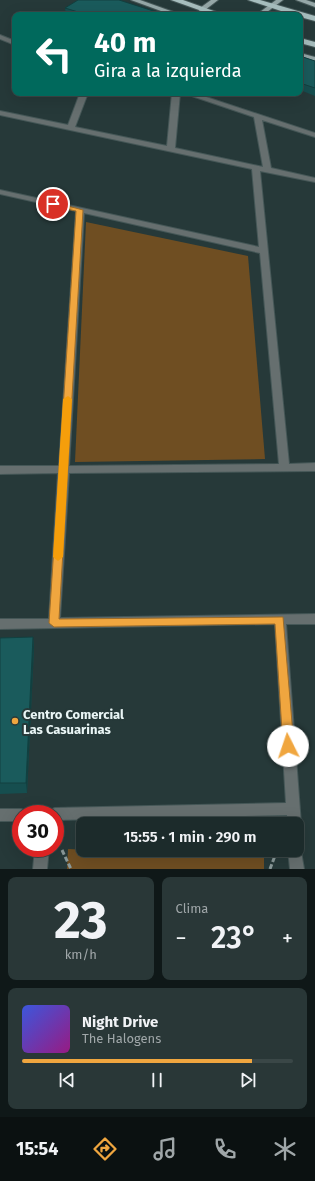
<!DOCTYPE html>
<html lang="es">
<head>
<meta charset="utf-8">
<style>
  :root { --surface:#1c2b2b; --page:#293737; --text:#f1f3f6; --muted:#a0a7a9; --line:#3a4747; --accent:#f0a63f }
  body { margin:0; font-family:"Fira Sans",sans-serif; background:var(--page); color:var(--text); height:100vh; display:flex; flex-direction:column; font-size:15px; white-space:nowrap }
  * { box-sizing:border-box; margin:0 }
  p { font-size:13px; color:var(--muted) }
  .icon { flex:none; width:22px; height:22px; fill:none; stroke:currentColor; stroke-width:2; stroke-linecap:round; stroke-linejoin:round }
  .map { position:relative; height:869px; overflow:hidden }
  .panel { display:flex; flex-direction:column; gap:8px; padding:8px; background:#0f1818; flex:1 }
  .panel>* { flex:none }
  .hud { position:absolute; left:12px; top:12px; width:291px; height:84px; border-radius:8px; box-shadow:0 4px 16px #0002,0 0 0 1px var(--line); background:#00695c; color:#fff; overflow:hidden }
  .speed { position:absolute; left:12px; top:805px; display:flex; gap:8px; font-size:20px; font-weight:700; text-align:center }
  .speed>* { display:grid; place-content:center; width:52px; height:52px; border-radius:50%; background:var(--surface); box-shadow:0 4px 16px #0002,0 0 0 1px var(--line); line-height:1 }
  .speed .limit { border:6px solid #d22; background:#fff; color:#111 }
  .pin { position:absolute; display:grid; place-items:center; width:34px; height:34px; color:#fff; margin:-17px; border:2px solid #fff; border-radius:50%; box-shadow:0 1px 4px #0007 }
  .me { position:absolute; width:44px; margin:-22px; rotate:356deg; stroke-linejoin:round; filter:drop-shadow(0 0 3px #0008) }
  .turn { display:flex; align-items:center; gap:14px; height:84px; padding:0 16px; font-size:18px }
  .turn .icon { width:52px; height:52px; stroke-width:2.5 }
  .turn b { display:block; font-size:28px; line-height:34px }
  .big { font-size:30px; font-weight:600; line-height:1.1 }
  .panel .widget { flex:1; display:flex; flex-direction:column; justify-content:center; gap:6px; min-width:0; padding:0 14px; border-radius:8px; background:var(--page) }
  .panel .dial { align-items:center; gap:0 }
  .dial b { font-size:52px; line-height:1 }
  .song { display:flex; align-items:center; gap:12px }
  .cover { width:48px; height:48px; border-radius:6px; background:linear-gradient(135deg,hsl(230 70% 55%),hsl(310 70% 35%)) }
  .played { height:4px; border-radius:2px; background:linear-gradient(90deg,var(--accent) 85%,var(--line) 85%) }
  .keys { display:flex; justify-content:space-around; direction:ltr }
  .heat { display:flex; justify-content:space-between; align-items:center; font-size:22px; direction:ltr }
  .panel .tiles { flex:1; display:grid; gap:8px; grid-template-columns:1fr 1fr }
  .widget:last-child { grid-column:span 2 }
  .trip { position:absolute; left:76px; top:817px; width:228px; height:40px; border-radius:8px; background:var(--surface); box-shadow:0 4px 16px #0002,0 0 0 1px var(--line); font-weight:600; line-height:40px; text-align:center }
  .menu { display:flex; height:64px; justify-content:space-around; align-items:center; background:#0b1111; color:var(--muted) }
  .menu .icon { width:28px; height:28px }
  .menu .current { color:var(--accent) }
  .menu b { font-size:18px; color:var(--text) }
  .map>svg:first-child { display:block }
  .green { fill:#6f4e22 }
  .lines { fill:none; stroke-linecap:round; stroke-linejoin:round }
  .minor-casing { stroke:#455757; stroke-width:2 }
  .major-casing { stroke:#455757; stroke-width:2 }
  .highway-casing { stroke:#455757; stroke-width:2 }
  .path { stroke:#8b9a9a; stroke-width:3; stroke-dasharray:5 2.5; stroke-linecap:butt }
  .minor { fill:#666f6f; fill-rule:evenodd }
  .major { fill:#95a7a7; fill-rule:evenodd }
  .highway { fill:#a7bebe; fill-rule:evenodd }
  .wall { fill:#164e4f }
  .shaded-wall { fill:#124040 }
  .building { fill:#1a5b5c; stroke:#124040 }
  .route { fill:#f0a63f; stroke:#9c6c29 }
  .slow { fill:#f59e0b }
  .poi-dot { fill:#f0a63f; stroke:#263939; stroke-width:1.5 }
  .labels { text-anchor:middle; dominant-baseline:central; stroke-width:4; stroke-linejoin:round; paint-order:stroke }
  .near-poi-label { font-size:13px; font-weight:bold; fill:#eaf6f6; stroke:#263939; text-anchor:start }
</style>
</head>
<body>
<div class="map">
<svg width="315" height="869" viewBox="0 0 315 869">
  <rect width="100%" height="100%" fill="#263939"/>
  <!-- green -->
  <g class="green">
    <polygon points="86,222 248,256 265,459 75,462"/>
    <polygon points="68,849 264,858 264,869 67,869"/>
  </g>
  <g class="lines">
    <!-- minor casing -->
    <g class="minor-casing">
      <g id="minor">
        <polygon points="0,35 15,41 15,45 0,39"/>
        <path d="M80,93H88L75,127L167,146L172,93H180L175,148L263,167L254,117L183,93H194L315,133V137L262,120L271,168L315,178V182L260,171L289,464L315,463V471L69,473L60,618L315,614V624H286L301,824L297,829V824H287V815L55,820V814H48L50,810L55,808L286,803L275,624L0,629V619H49L58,473L0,474V466H59L76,211L0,194V190L259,247L252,169L0,115V111L68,125ZM84,213L260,253L279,464L69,466Z"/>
        <polygon points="0,809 21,809 26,811 27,814 21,814 21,821 0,821"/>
        <polygon points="297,844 300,846 304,869 290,869 288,850 297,850"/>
        <polygon points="35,848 49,848 47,869 33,869"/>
      </g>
    </g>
    <!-- major casing -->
    <g class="major-casing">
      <g id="major">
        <polygon points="131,0 140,0 182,15 172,15"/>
        <polygon points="211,0 218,0 205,10 204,15 198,15 200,8"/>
        <polygon points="276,0 283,0 263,15 256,15"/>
        <polygon points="296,0 306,0 315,3 315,7"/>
        <polygon points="300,53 315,57 315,61 300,57"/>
      </g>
    </g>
    <!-- highway casing -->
    <g class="highway-casing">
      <g id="highway">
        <polygon points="171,0 183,0 225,15 213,15"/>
        <polygon points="248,0 260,0 315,16 315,21 300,17 300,15 293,15"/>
        <polygon points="300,38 315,42 315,47 300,43"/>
      </g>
    </g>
    <!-- path -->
    <g class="path">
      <polyline points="62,850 71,869"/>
      <polyline points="270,869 276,853"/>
    </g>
    <!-- minor -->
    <use href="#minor" class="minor"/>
    <!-- major -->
    <use href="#major" class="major"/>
    <!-- highway -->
    <use href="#highway" class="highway"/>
  </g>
  <!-- wall -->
  <g class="wall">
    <polygon points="141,7 166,15 67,15 66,14 65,8"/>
    <polygon points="300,56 315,61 315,96 300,90"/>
    <polygon points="33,637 34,648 27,793 0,794 0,638"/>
  </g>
  <!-- shaded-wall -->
  <polygon class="shaded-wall" points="33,637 34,648 27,793 26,783"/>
  <!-- building -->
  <g class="building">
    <polygon points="78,0 119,0 166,15 88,15 65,8"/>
    <polygon points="300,56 315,61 315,88 300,83"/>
    <polygon points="33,637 26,783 0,783 0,638"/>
  </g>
  <!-- route -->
  <polygon class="route" points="53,202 83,210 59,619 283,617 294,746 292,750 288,751 284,750 283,746 275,624 54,627 49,623 76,211 50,206 49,204"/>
  <!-- slow -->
  <polygon class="slow" points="68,396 72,399 63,557 58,561 53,557 63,399"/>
  <!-- markers -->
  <circle class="poi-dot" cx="15" cy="721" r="4"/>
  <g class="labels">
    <!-- near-poi labels -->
    <g class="near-poi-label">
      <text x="23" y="714">Centro Comercial<tspan x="23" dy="15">Las Casuarinas</tspan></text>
    </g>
  </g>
</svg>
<div class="speed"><div class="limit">30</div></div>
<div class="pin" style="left:53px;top:204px;background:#d93025"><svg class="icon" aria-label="arrive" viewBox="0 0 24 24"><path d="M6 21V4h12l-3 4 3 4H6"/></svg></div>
<svg class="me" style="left:288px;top:746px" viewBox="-20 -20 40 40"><circle r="19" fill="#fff"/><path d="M0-13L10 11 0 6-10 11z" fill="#f0a63f"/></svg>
<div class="trip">15:55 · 1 min · 290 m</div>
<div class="hud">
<div class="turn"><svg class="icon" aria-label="left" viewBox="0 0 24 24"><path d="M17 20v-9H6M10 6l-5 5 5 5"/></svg><div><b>40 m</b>Gira a la izquierda</div></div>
</div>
</div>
<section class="panel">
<div class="tiles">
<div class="widget dial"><b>23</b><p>km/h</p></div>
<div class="widget"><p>Clima</p>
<div class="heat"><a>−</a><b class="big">23°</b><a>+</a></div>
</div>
<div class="widget">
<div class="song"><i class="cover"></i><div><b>Night Drive</b><p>The Halogens</p></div></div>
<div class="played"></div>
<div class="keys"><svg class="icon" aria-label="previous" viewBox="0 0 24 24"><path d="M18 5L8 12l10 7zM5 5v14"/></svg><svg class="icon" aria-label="pause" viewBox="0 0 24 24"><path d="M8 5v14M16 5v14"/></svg><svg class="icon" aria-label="next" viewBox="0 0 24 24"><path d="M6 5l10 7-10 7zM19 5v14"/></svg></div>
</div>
</div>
</section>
<nav class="menu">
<b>15:54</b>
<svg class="icon current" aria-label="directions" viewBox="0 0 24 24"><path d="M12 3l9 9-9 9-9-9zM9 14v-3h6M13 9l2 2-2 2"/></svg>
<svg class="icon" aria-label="music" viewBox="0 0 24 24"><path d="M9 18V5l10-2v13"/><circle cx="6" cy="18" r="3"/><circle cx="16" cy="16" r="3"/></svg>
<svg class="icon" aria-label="phone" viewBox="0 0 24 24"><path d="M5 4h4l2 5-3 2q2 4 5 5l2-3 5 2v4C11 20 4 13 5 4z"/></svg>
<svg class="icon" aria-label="climate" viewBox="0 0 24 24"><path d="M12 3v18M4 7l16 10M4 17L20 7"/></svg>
</nav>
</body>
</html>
